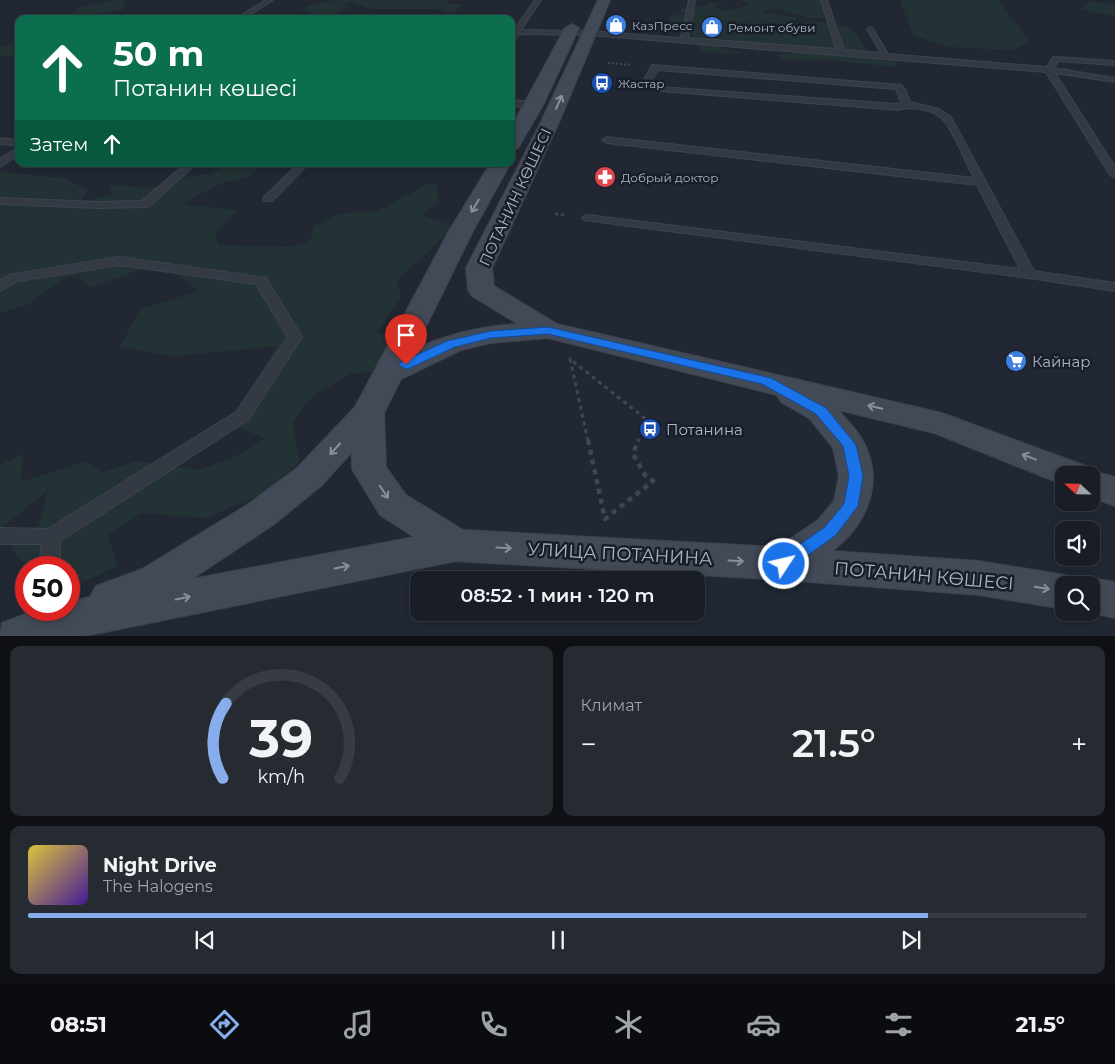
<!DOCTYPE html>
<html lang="ru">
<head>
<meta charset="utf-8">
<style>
  :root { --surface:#191e26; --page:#262b32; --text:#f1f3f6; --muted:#9fa2a7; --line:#373c43; --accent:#87aded }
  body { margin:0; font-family:Montserrat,sans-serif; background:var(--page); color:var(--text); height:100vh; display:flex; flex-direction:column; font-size:19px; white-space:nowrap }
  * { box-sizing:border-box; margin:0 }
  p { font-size:16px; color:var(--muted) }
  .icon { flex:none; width:28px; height:28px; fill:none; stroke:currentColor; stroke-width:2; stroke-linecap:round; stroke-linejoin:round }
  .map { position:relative; height:636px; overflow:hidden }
  .panel { display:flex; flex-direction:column; gap:10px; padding:10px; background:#0e1015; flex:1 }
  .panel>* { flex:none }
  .banner { position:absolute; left:15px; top:15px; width:500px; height:152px; border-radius:10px; box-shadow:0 2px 8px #0003,0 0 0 1px var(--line); background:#0b6e4f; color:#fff; overflow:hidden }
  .needle { width:32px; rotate:292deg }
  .fabs { position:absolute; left:1055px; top:466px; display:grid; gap:10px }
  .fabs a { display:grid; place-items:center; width:45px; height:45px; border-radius:10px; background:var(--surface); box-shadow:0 2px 8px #0003,0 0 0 1px var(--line); font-size:25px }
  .speed { position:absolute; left:15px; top:556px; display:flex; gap:10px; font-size:25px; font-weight:700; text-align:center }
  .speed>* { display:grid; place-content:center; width:65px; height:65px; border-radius:50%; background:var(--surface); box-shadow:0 2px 8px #0003,0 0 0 1px var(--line); line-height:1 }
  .speed .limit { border:8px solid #d22; background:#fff; color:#111 }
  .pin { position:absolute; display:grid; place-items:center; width:42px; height:42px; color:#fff; margin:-51px -21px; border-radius:50% 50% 50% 0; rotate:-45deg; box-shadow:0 0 5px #0007 }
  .pin .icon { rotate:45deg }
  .me { position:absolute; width:55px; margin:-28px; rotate:55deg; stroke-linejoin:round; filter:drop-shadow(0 0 4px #0008) }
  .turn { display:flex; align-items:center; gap:18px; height:105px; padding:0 15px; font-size:22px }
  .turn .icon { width:65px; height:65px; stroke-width:2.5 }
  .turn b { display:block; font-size:35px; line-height:42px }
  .then { display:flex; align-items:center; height:48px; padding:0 15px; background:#0003; gap:10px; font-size:19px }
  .big { font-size:38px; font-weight:600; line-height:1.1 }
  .panel .widget { flex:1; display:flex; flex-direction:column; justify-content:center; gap:8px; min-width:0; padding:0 18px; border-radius:10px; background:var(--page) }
  .panel .dial { align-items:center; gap:0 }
  .dial svg { height:130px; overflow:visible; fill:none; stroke:var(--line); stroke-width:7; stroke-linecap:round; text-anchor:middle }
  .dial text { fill:var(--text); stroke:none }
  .song { display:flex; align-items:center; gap:15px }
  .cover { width:60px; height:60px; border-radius:8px; background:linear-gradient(135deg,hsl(50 70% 55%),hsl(260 70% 35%)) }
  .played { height:5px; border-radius:2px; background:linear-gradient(90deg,var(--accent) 85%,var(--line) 85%) }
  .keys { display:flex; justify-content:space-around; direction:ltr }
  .heat { display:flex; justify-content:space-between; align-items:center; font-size:28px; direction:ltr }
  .panel .tiles { flex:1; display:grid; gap:10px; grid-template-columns:1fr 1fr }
  .widget:last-child { grid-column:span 2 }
  .trip { position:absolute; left:410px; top:571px; width:295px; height:50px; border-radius:10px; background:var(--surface); box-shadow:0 2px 8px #0003,0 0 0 1px var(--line); font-weight:600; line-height:50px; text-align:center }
  .dock { display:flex; height:80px; justify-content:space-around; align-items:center; background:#0a0c0f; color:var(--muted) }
  .dock .icon { width:35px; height:35px }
  .dock .selected { color:var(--accent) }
  .dock b { font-size:22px; color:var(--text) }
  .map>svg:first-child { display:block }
  .green { fill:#233234 }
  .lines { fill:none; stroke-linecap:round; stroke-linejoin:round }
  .service-casing { stroke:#3d434e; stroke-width:2 }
  .secondary-casing { stroke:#3d434e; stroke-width:2 }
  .path-far3 { stroke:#3b4b4d; stroke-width:2; stroke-dasharray:2 2; stroke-linecap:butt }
  .path-far2 { stroke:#3b4b4d; stroke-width:2.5; stroke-dasharray:3 3; stroke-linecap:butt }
  .path-far1 { stroke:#3b4b4d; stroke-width:3; stroke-dasharray:4 4; stroke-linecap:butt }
  .path { stroke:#3b4b4d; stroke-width:4.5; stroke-dasharray:5 5; stroke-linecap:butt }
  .service { fill:#343a44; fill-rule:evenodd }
  .secondary { fill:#424a57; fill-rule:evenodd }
  .oneway { stroke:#88909c }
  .route { fill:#1a73e8; stroke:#114b97 }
  .labels { text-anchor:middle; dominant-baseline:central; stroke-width:5; stroke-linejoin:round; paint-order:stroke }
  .far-poi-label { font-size:12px; fill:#aeb5c1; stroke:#191f28; text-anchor:start }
  .street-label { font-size:15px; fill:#aeb5c1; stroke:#191f28 }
  .poi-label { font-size:15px; fill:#aeb5c1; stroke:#191f28; text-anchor:start }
  .near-street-label { font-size:18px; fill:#aeb5c1; stroke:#191f28 }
</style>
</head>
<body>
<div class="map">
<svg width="1115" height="637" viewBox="0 0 1115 637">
  <rect width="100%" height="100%" fill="#212833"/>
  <!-- green -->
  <g class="green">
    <polygon points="112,0 126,0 122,10 95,14 97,19 67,19 79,8"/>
    <polygon points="336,0 445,0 449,4 463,4 451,15 444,10 435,9 370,9 352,2 344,4 346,8 332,15 349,19 309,19 304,16 313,13 302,9 310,5"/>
    <path d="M740,0H821L827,18C821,18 813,19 806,17C793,14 776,4 762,12L798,18L793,22C806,26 809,20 820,22C831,23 840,27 851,27L871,55L897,61L896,67L819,59L814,61L781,59L777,55L801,52L773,49L758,53L741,46L729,45L719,48L741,52L727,54L708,52L699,49L690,32L668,23L669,16L689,13L681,12L682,8L707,5L710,3L727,4L714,6V8L726,11L751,5Z"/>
    <polygon points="900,0 998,0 1030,42 1013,50 947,47 913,35"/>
    <polygon points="1090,1 1115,5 1115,16 1080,10"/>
    <polygon points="19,38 19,56 0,56 0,47 7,46"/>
    <polygon points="227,164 261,164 249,177 224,182 181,204 237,210 215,233 218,245 289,247 310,242 314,226 341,213 377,212 427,184 437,185 438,203 422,215 454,227 397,281 401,298 377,332 393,338 383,371 350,374 313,396 293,421 299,462 265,493 205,518 141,513 108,536 118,566 69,588 69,568 28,567 10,548 39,525 48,490 0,529 0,465 23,454 21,482 86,461 104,472 136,461 199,470 236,456 265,439 230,422 277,346 173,356 120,347 140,309 199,291 160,263 90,287 78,275 64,278 29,304 0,313 0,172 63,178 88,190 81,202 113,194 109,185 154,188 184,177 211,174"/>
  </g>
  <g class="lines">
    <!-- service casing -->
    <g class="service-casing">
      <g id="service">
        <polygon points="266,0 273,0 243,19 235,19"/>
        <polygon points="535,0 541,0 521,30 589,31 681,38 689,0 695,0 688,38 836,49 821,0 827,0 844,50 881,53 867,29 870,27 873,29 888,54 1047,67 1053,57 1056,57 1115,61 1115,65 1058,61 1054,68 1115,78 1115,82 1055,73 1115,167 1115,178 1110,175 1046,72 589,35 518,34 515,40 511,40 511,34"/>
        <path d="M652,65L901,85L906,91L910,102L939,109L951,117L1034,271L1115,283V291L1029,278L584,220L582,218L584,216L588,215L1020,269L977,185L607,143L602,140L607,137L974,178C964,160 957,138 945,122C936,109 911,106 898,110L660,91L641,85ZM658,70L896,89L901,103L897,104L660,87L650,84Z"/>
        <polygon points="511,100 534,102 538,105 534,108 511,106"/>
        <polygon points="0,138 19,140 19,146 0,144"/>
        <polygon points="19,147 19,155 0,167 0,159"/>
        <polygon points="185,164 196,164 149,206 145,207 99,208 0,204 0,198 99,202 142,201"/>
        <polygon points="298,164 308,164 272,201 264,201 263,199 264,197"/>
        <polygon points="119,257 266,278 302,337 248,420 60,541 60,568 40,568 41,544 0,544 0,528 48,529 236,412 288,337 256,284 119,265 18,281 0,291 0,281 9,275"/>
      </g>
    </g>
    <!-- secondary casing -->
    <g class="secondary-casing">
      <g id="secondary">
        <path d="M598,0H610L559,122L492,268L494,286L557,324L942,413L1086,466L1088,470L1115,477V506L1091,497V475H1064V485L934,433L838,410C847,420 858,430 864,443C885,483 866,526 832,551L979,561L1064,575L1078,580L1080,582L1091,578L1115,582V618L1088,612H1091V585H1064V609L979,595L784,580L456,561L80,637H0L2,623L36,610H69V599L72,601L90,597L96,586L142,569L247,505L297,468L355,407L449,231L490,164H510L473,231L415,349C448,334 482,326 518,324L472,296L468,290L466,268L541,122ZM548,338L777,395L781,402L810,419L833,448L839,476L834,501L818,520L778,547L463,530L406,495L386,467L384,413L401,379L461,350L491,343ZM352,452V469L380,515L414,537L192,579L273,525L321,486Z"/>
        <polygon points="572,24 579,28 543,105 518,148 511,150 511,128 565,28"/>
      </g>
    </g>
    <!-- path-far3 -->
    <polyline class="path-far3" points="608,63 632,65"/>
    <!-- path-far2 -->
    <polyline class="path-far2" points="555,214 566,215"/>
    <!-- path-far1 -->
    <polyline class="path-far1" points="588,441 570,359 652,424 638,441"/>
    <!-- path -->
    <polyline class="path" points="588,440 605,519 653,481 645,475 633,454 638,440"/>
    <!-- service -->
    <use href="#service" class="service"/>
    <!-- secondary -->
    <use href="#secondary" class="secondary"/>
  </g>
  <!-- one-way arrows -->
  <defs><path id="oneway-shaft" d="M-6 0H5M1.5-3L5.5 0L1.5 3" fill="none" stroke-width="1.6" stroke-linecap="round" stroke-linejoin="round" transform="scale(1.25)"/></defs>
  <g class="oneway">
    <use href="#oneway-shaft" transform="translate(559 102) rotate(-66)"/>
    <use href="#oneway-shaft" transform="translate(475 206) rotate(120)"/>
    <use href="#oneway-shaft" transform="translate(875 407) rotate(-166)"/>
    <use href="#oneway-shaft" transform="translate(335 449) rotate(133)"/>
    <use href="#oneway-shaft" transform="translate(1029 457) rotate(-159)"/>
    <use href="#oneway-shaft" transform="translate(384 492) rotate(56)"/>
    <use href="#oneway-shaft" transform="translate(504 548) rotate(3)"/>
    <use href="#oneway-shaft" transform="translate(736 561) rotate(3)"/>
    <use href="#oneway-shaft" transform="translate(342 567) rotate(-11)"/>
    <use href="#oneway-shaft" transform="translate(1042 588) rotate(10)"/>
    <use href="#oneway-shaft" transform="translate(183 598) rotate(-11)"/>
  </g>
  <!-- route -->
  <polygon class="route" points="548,327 771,378 826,408 856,445 863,476 858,506 836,535 790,568 784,570 779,568 776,564 779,559 825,527 844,504 849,476 843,446 816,414 762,384 548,334 491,338 455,347 410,368 406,369 399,365 401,362 447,341 491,331"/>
  <!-- icons -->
  <defs>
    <g id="shop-disc" transform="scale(1.125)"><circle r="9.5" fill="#3f7fe0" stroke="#191f28"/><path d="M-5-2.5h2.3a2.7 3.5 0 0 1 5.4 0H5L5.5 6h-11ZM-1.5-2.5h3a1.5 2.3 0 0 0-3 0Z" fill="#fff"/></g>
    <g id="bus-disc" transform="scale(1.125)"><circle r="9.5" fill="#1a4fb4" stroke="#191f28"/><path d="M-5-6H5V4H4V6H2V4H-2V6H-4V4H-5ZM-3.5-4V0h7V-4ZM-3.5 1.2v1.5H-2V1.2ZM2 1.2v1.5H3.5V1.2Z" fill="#fff"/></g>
    <g id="pharmacy-disc" transform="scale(1.125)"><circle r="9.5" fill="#e0444e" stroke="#191f28"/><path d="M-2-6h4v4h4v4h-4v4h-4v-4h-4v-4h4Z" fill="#fff"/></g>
    <g id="supermarket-disc" transform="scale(1.125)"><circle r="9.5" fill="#3f7fe0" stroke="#191f28"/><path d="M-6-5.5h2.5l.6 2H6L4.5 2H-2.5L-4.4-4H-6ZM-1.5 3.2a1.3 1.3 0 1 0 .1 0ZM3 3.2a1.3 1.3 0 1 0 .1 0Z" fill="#fff"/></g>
  </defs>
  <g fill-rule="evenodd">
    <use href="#shop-disc" x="616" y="25"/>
    <use href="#shop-disc" x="712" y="27"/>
    <use href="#bus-disc" x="602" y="83"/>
    <use href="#pharmacy-disc" x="605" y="177"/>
    <use href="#supermarket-disc" x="1016" y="361"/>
    <use href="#bus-disc" x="650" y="429"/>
  </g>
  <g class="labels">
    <!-- far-poi labels -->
    <g class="far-poi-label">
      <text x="632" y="25">КазПресс</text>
      <text x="728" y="27">Ремонт обуви</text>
      <text x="618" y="83">Жастар</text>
      <text x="621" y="177">Добрый доктор</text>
    </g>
    <!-- street labels -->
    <g class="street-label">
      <text transform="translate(515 197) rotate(-65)">ПОТАНИН КӨШЕСІ</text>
    </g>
    <!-- poi labels -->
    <g class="poi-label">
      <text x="1032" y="361">Кайнар</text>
      <text x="666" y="429">Потанина</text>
    </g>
    <!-- near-street labels -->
    <g class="near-street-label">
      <text transform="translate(620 554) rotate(3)">УЛИЦА ПОТАНИНА</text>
      <text transform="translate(924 576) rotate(5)">ПОТАНИН КӨШЕСІ</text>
    </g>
  </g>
</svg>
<div class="fabs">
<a><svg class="needle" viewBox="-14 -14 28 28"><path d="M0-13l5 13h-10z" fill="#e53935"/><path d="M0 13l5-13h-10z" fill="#9fa2a7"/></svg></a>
<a><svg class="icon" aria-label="sound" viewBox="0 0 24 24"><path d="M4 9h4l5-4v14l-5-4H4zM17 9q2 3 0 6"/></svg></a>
<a><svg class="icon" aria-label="search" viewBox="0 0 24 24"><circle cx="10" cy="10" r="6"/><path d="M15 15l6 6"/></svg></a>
</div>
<div class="speed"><div class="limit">50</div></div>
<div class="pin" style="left:406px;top:365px;background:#d93025"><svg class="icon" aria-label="arrive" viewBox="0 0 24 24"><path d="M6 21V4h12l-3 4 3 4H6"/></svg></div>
<svg class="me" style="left:784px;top:564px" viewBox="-20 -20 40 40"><circle r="17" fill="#1a73e8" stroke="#fff" stroke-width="3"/><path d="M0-11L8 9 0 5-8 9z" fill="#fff"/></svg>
<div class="trip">08:52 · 1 мин · 120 m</div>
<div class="banner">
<div class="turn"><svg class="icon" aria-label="ahead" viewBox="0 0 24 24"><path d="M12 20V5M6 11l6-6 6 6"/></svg><div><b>50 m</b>Потанин көшесі</div></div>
<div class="then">Затем<svg class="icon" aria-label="ahead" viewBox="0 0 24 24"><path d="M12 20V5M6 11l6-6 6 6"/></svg></div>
</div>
</div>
<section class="panel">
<div class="tiles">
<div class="widget dial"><svg viewBox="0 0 100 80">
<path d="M14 69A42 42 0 1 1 86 69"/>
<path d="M14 69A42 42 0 0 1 16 23" stroke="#87aded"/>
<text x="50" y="56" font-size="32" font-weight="700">39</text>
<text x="50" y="72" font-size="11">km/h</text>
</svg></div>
<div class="widget"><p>Климат</p>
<div class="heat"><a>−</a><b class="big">21.5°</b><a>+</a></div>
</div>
<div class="widget">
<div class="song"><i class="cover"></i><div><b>Night Drive</b><p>The Halogens</p></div></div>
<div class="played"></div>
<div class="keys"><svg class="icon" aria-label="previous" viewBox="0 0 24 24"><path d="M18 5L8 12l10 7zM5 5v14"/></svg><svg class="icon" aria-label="pause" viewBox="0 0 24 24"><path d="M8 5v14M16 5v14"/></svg><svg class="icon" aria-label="next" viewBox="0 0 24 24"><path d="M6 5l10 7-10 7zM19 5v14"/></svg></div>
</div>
</div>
</section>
<nav class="dock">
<b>08:51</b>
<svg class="icon selected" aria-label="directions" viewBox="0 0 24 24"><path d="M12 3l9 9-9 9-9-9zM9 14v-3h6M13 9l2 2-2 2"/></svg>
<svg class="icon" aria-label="music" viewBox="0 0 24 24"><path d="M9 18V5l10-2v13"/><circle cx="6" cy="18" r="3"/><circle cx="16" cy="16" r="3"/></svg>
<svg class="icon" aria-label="phone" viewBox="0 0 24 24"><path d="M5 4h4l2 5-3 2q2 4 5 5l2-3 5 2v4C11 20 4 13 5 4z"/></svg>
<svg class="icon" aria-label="climate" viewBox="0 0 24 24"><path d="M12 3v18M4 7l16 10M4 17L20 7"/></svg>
<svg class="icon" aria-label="car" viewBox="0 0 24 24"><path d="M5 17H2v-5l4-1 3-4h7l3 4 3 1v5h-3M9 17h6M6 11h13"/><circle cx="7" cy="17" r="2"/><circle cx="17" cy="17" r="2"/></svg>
<svg class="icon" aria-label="filters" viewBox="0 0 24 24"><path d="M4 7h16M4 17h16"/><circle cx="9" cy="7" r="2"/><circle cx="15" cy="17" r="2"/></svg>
<b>21.5°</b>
</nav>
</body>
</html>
